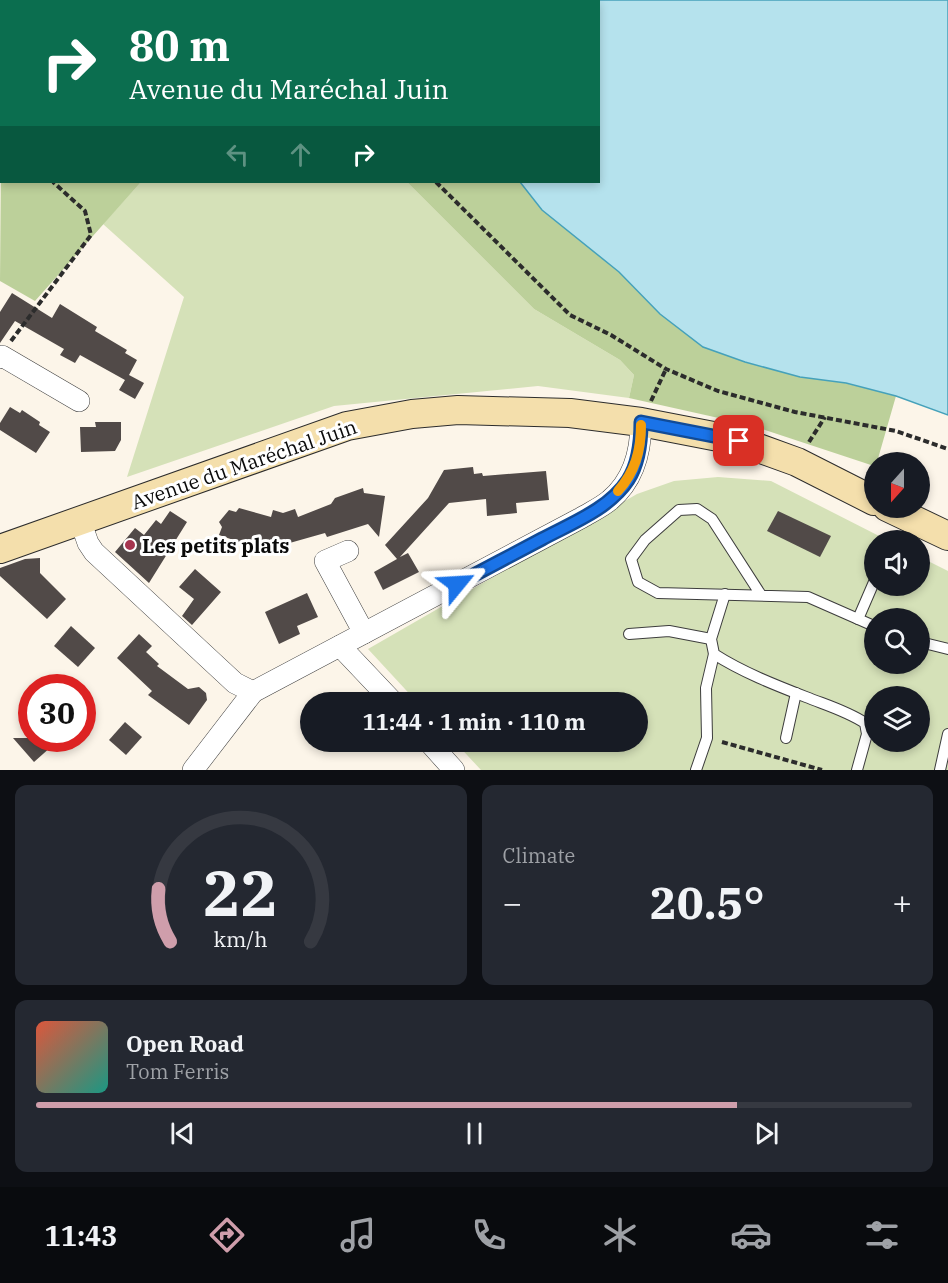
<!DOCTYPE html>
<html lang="en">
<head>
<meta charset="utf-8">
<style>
  :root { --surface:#171b24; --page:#242831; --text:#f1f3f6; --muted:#9ea1a6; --line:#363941; --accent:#cf9eab }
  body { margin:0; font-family:"IBM Plex Serif",serif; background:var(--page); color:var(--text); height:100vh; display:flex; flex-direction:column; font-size:22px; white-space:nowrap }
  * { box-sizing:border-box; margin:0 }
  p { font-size:20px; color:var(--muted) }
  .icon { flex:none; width:33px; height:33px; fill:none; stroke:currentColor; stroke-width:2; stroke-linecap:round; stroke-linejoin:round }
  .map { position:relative; height:770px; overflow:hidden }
  .panel { display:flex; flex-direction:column; gap:15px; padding:15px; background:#0d0f14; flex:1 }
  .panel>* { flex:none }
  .top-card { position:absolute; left:0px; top:0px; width:600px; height:183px; box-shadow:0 3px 9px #0003; background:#0b6e4f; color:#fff; overflow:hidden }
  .needle { width:39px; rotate:201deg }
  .fabs { position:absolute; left:864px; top:452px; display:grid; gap:12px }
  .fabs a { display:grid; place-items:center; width:66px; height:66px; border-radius:50%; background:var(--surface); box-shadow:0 3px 9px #0003; font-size:30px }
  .speed { position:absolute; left:18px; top:674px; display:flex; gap:12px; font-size:30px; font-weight:700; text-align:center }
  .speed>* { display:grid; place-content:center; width:78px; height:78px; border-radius:50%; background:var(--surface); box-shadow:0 3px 9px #0003; line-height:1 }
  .speed .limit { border:9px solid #d22; background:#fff; color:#111 }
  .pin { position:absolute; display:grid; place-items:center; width:51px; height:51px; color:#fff; margin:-26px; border-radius:12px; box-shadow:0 3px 9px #0006 }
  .me { position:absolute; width:66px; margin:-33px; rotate:63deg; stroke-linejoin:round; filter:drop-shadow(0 0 4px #0008) }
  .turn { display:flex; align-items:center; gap:21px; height:126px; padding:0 30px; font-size:27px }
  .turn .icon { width:78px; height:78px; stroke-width:2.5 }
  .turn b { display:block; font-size:42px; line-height:51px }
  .lanes { display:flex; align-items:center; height:57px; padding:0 30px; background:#0003; justify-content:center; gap:30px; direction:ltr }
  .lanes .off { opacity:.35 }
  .big { font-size:45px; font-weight:700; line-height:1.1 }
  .panel .card { flex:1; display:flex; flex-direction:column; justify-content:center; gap:9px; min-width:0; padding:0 21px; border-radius:12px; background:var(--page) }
  .panel .dial { align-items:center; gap:0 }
  .dial svg { height:156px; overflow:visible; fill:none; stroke:var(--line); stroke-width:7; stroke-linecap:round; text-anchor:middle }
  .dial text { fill:var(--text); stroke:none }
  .song { display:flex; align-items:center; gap:18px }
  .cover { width:72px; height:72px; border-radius:9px; background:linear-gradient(135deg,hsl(10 70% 55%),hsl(170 70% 35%)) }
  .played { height:6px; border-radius:3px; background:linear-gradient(90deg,var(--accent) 80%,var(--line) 80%) }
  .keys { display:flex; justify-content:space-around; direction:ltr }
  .heat { display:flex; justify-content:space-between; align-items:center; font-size:33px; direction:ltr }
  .panel .tiles { flex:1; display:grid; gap:15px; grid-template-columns:1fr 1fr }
  .card:last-child { grid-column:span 2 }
  .trip { position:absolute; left:300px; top:692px; width:348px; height:60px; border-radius:30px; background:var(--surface); box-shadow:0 3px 9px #0003; font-weight:700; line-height:60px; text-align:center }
  .tabs { display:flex; height:96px; justify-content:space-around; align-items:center; background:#090b0e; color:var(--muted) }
  .tabs .icon { width:42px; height:42px }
  .tabs .current { color:var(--accent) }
  .tabs b { font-size:27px; color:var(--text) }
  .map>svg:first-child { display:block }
  .green { fill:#d5e1b8; fill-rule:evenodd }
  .forest { fill:#bcd09a }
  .water { fill:#b5e2ed; stroke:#45a1ba; stroke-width:1.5 }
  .building { fill:#514a48 }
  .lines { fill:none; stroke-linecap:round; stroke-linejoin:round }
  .lane-casing { stroke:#3d3d3d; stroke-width:12 }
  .street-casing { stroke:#3d3d3d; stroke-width:22 }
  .secondary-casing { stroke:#2c2c2c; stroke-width:30 }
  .path { stroke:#2c2c2c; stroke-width:4; stroke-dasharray:6 3; stroke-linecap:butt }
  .lane { stroke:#fff; stroke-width:10 }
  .street { stroke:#fff; stroke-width:21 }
  .secondary { stroke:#f4dfac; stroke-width:28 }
  .route-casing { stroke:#114b97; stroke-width:15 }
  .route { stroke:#1a73e8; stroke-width:10 }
  .slow { stroke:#f59e0b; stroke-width:10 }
  .poi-dot { fill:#a6354f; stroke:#fff; stroke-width:2 }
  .labels { text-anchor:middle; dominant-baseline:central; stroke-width:6; stroke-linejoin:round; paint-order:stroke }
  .street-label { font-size:20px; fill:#0a0a0a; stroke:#fff }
  .poi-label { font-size:20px; font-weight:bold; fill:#0a0a0a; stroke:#fff; text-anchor:start }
</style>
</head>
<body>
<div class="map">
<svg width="948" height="770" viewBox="0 0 948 770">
  <rect width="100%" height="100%" fill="#fcf5e9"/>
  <!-- green -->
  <g class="green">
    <polygon points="49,0 239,0 240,1 49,2"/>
    <polygon points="141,182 407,182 534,309 620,360 634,375 629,398 538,386 334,406 127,477 184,297 103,224"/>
    <path d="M718,477L771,481L887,540H874V585H920V557L948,571V770H481L454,741H638V702H417L368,649L637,494L674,481ZM874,618H920V663H874ZM874,696H920V741H874Z"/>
  </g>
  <!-- forest -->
  <g class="forest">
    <polygon points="1,163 2,182 141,182 35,301 0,281"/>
    <polygon points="407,182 520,182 542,210 619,272 660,314 703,347 745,362 800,377 845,383 896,396 877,462 874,462 874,466 750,425 629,398 634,375 620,360 534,309"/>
  </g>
  <!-- water -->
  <polygon class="water" points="290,0 948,0 948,415 896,396 846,383 800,377 745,362 703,347 660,314 619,272 542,210 520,182 598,182 598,2"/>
  <!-- building -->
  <g class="building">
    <polygon points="12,293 52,318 60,304 97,327 95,331 127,350 125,353 137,360 129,375 144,383 135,399 119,390 125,380 80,355 75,363 60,355 64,349 15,321 0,343 0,312"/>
    <polygon points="10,407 20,413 22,410 40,422 39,425 50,432 36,453 0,430 0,423"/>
    <polygon points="95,422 121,422 121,440 115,451 81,452 80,427 96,427"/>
    <polygon points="473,467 474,474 482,473 483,476 546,471 549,500 516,503 517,513 487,516 486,499 449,503 400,557 408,553 419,572 383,590 374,572 397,559 385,545 428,498 444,470"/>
    <polygon points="363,488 364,493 385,496 379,537 368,524 327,537 325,533 279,546 282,555 243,540 242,543 219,535 222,527 219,522 229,510 236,512 239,508 271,517 273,510 283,513 295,509 298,517 331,504 335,498"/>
    <polygon points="170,511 187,522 149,583 115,552 135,528 144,535 156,520 161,524"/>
    <polygon points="778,511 831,536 820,557 767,531"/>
    <polygon points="40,558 40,573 66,599 47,619 0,576 0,568 25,559"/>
    <polygon points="195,569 221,592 192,625 182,616 194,599 179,587"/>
    <polygon points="307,593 318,617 297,626 300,634 279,644 265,612"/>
    <polygon points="71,626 95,648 78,667 54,646"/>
    <polygon points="139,634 152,646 146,652 159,664 157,666 188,689 199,687 206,693 207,700 189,725 148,695 152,691 117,658"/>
    <polygon points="125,722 142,737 126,755 109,740"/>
    <polygon points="13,738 61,738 34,762"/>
  </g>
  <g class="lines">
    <!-- lane casing -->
    <g class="lane-casing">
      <g id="lane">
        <path d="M725,594L711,639L714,654C742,672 775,685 806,697C826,705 847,711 865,723L867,734L857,770"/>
        <polyline points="761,595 712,519 697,509 679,510 645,540 631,559 638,582 658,593 808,597 874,626"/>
        <polyline points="858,619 874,582"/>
        <polyline points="629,634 669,631 711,639"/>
        <polyline points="920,642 948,649"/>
        <polyline points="786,738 796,693"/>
        <polyline points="696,770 707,738 706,688 714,654"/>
        <polyline points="940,770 948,734"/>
      </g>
    </g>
    <!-- street casing -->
    <g class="street-casing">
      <g id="street">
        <polyline points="0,358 2,356 79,401"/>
        <polyline points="80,520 88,543 94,552 235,683 253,692"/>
        <polyline points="348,551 325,561 364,633"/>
        <polyline points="340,646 393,702"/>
        <polyline points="428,741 454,770"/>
        <path d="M193,770L253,692L581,518C591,512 602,507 610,500C634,480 641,452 641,422"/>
      </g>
    </g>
    <!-- secondary casing -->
    <g class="secondary-casing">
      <g id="secondary">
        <polyline points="887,507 948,536"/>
        <polyline points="0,549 347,426 412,414 458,410 570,413 641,422 739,441 797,462 874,501"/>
      </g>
    </g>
    <!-- path -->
    <g class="path">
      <polyline points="260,0 261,2"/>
      <polyline points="0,134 2,135"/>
      <polyline points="436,182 570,315 611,335 666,369 718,391 795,412 896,431 948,449"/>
      <polyline points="11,341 91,235 85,211 53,182"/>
      <polyline points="651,401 666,369"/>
      <polyline points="809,442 825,417"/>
      <polyline points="722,742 822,770"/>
    </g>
    <!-- lane -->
    <use href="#lane" class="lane"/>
    <!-- street -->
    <use href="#street" class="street"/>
    <!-- secondary -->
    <use href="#secondary" class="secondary"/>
  </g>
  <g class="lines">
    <!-- route casing -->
    <g class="route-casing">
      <path id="route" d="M457,584C485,569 514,554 542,539C572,523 609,509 628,480C639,463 641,441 641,422L739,441"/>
    </g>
    <!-- route -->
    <use href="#route" class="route"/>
    <!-- slow -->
    <path class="slow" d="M618,491C635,472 641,451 641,425"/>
  </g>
  <!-- markers -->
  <circle class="poi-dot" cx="130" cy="545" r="6"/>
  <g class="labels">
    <!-- street labels -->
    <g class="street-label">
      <text transform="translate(244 464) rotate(-19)">Avenue du Maréchal Juin</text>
    </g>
    <!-- poi labels -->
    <g class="poi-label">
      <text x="142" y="545">Les petits plats</text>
    </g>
  </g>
</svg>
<div class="fabs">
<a><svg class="needle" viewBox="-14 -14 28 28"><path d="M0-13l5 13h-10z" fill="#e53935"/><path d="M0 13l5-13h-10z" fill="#9ea1a6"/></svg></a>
<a><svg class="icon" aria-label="sound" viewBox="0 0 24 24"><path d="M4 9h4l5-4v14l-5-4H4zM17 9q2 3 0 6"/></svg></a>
<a><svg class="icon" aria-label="search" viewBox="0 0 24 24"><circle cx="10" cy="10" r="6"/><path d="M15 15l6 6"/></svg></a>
<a><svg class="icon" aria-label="layers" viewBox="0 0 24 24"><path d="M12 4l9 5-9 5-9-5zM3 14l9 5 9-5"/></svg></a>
</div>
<div class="speed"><div class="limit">30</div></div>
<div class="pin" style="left:739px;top:441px;background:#d93025"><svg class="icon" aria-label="arrive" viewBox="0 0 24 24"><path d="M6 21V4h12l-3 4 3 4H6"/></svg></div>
<svg class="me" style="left:457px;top:584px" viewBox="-20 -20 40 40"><path d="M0-17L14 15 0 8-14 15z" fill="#1a73e8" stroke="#fff" stroke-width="4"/></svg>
<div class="trip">11:44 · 1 min · 110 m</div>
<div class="top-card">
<div class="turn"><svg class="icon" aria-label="right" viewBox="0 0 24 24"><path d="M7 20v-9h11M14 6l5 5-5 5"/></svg><div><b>80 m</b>Avenue du Maréchal Juin</div></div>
<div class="lanes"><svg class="icon off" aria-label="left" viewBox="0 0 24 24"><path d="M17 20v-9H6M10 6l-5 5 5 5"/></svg><svg class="icon off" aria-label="ahead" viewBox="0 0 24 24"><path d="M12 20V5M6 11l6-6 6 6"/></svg><svg class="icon" aria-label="right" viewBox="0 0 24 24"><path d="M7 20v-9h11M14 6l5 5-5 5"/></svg></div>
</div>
</div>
<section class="panel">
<div class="tiles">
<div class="card dial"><svg viewBox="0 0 100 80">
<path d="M14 69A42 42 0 1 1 86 69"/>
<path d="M14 69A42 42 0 0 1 8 42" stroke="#cf9eab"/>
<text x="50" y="56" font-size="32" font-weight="700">22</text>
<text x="50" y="72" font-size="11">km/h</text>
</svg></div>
<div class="card"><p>Climate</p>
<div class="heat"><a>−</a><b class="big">20.5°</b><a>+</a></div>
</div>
<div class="card">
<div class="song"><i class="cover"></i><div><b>Open Road</b><p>Tom Ferris</p></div></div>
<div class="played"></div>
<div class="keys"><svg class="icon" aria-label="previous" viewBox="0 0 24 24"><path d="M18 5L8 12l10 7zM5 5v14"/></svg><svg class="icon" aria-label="pause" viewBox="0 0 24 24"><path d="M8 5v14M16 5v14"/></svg><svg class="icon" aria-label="next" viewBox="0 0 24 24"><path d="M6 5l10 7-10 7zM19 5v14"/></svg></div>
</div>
</div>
</section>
<nav class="tabs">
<b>11:43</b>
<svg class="icon current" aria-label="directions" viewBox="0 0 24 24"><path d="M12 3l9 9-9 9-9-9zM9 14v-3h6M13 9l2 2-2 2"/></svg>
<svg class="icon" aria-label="music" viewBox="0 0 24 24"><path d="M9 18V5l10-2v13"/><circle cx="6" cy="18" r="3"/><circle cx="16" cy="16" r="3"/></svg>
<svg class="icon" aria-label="phone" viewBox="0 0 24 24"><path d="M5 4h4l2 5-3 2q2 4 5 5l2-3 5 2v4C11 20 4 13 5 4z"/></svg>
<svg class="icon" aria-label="climate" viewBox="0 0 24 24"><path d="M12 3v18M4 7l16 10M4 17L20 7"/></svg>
<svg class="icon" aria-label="car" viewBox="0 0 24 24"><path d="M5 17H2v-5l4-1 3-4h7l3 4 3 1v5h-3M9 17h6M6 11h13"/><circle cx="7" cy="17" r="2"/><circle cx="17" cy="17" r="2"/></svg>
<svg class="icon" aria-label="filters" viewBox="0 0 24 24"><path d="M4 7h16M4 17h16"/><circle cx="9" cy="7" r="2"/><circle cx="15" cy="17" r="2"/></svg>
</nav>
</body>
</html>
